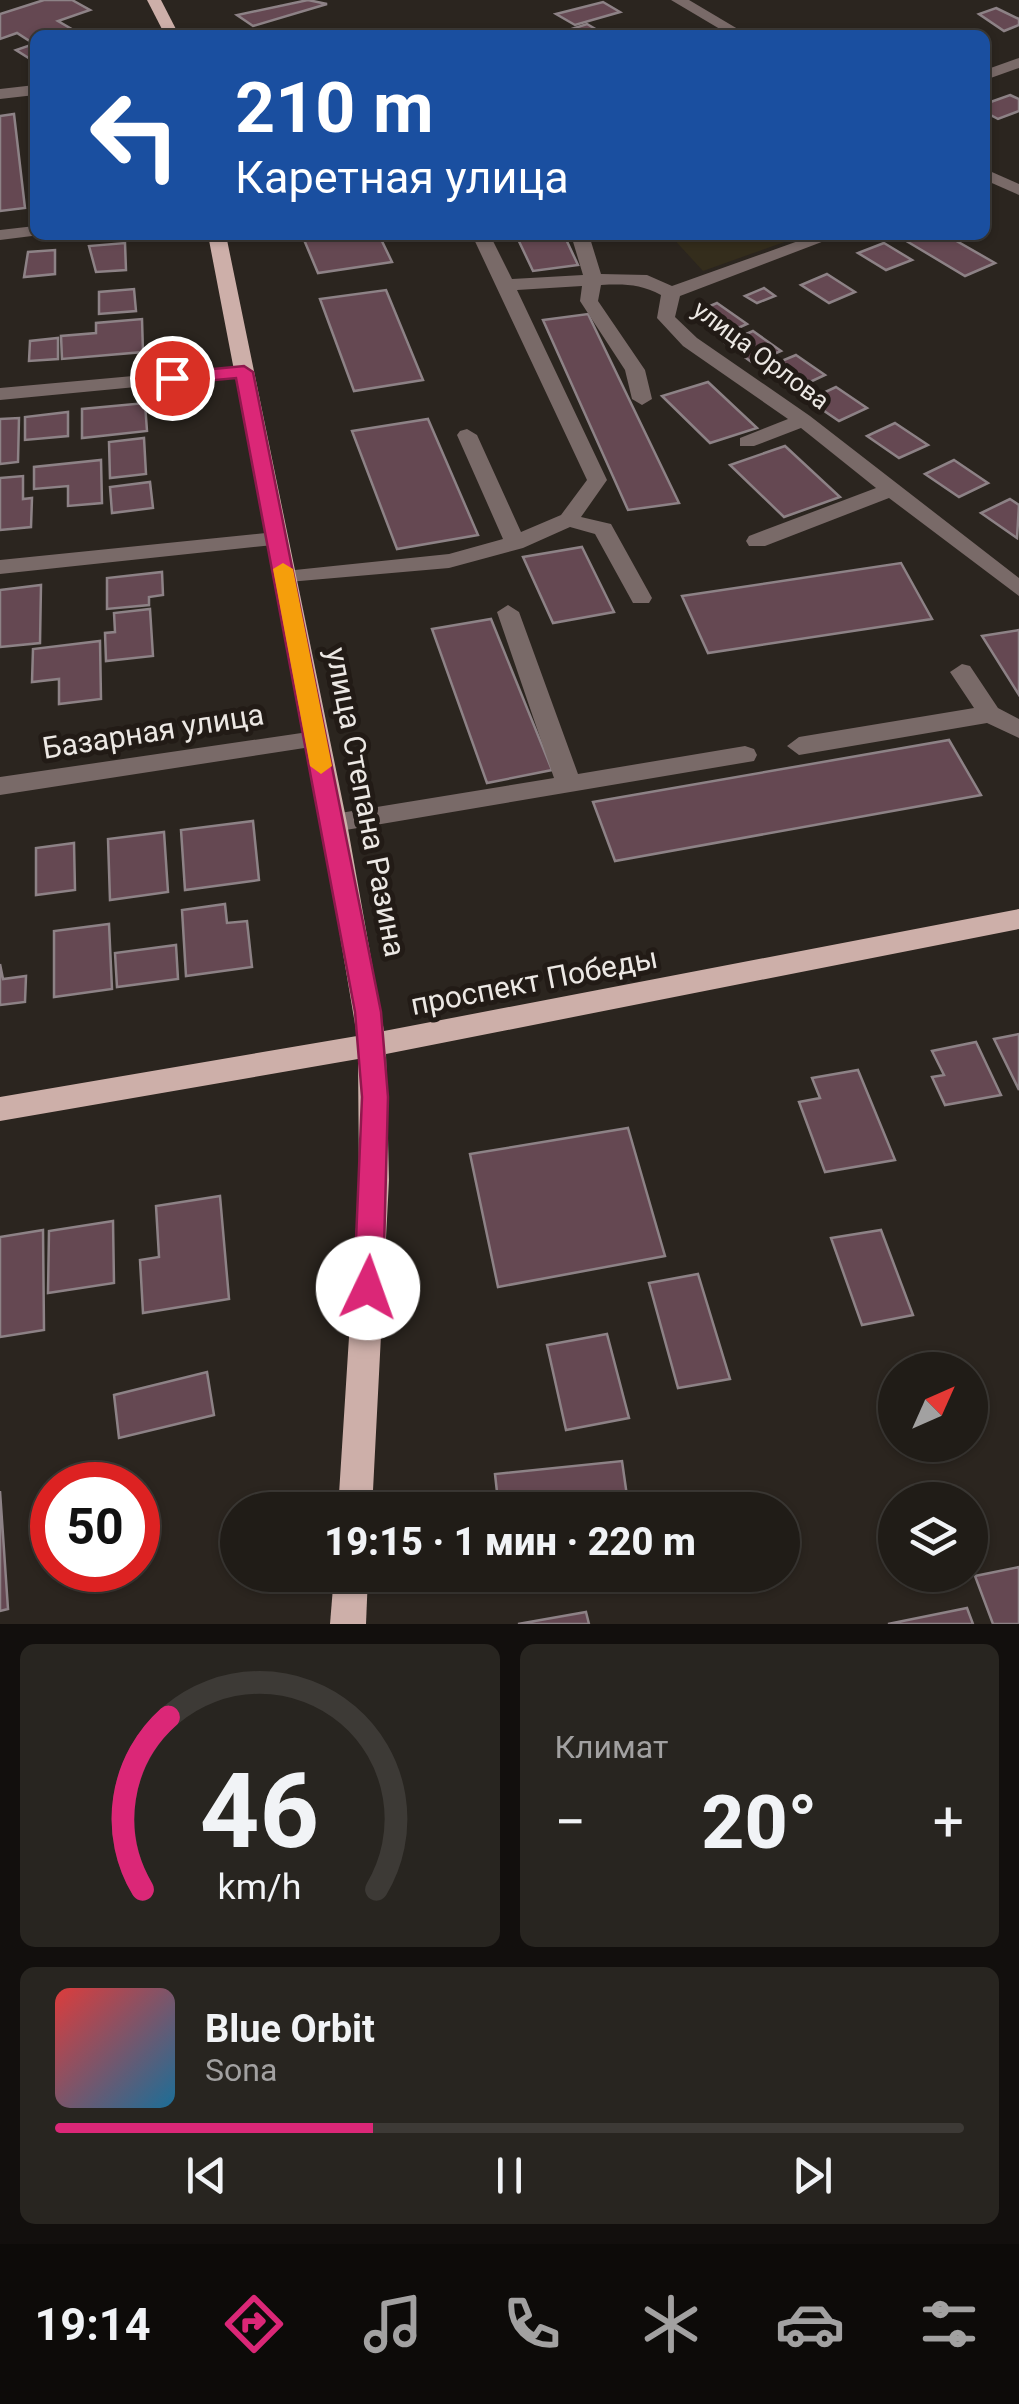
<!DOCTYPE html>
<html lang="ru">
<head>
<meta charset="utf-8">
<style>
  :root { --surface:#201c17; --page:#282520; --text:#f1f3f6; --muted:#a2a1a1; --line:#3d3a36; --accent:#db2777 }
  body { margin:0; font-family:Roboto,sans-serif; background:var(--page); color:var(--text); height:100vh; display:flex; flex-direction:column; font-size:38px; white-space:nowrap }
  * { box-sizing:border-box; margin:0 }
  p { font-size:32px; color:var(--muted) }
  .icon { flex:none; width:55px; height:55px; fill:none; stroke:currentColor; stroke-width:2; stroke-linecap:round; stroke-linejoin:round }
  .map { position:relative; height:1624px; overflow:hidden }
  .details { display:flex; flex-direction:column; gap:20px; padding:20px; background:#120f0d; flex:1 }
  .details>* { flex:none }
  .top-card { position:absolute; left:30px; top:30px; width:960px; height:210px; border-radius:15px; box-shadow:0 2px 8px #0004,0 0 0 2px var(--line); background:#1a4fa0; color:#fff; overflow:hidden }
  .needle { width:65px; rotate:45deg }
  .controls { position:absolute; left:878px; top:1352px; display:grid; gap:20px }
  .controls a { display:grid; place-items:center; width:110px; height:110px; border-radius:50%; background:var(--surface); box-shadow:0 2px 8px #0004,0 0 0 2px var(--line); font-size:50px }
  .speed { position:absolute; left:30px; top:1462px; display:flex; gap:20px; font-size:50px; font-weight:700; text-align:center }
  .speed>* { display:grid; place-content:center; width:130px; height:130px; border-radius:50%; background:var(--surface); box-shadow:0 2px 8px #0004,0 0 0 2px var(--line); line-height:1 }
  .speed .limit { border:15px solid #d22; background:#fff; color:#111 }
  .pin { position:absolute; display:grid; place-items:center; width:85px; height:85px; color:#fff; margin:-42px; border:5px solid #fff; border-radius:50%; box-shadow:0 2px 10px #0007 }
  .me { position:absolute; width:110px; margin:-55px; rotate:3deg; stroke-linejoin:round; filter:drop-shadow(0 0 8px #0008) }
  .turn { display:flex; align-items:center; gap:35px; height:210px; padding:0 40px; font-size:45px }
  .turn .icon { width:130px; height:130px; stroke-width:2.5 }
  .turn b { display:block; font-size:70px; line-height:85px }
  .big { font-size:75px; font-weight:800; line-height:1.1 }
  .details .card { flex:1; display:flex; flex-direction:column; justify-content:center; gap:15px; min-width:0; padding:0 35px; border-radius:15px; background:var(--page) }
  .details .dial { align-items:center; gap:0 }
  .dial svg { height:260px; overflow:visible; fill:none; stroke:var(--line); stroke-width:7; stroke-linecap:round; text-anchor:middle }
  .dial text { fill:var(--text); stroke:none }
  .song { display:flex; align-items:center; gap:30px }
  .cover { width:120px; height:120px; border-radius:15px; background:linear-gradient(135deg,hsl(0 70% 55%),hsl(200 70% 35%)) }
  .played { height:10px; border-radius:5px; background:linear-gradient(90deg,var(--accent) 35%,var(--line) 35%) }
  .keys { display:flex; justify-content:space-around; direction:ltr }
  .heat { display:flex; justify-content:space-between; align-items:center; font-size:55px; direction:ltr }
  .details .tiles { flex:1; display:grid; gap:20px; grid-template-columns:1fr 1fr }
  .card:last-child { grid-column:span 2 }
  .trip { position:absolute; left:220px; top:1492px; width:580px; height:100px; border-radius:50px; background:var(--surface); box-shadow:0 2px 8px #0004,0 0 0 2px var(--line); font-weight:800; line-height:100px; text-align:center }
  .dock { display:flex; height:160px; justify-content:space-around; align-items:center; background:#0d0b09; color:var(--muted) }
  .dock .icon { width:70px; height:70px }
  .dock .selected { color:var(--accent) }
  .dock b { font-size:45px; color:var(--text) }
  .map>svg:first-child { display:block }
  .education { fill:#342d1c }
  .building { fill:#654852; stroke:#8d8286; stroke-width:2.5 }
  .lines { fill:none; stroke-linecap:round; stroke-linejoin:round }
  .minor { fill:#796a68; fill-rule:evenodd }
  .major { fill:#cdafa9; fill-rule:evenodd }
  .route { fill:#db2777; stroke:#8e194d; stroke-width:2.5 }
  .slow { fill:#f59e0b }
  .labels { text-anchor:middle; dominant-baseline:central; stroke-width:10; stroke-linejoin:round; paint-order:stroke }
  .far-street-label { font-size:25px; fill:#ece8e4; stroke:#221b16 }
  .street-label { font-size:30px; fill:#ece8e4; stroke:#221b16 }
</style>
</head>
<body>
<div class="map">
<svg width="1019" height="1624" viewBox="0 0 1019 1624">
  <rect width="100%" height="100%" fill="#2b251f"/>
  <!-- education -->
  <polygon class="education" points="670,235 804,235 703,271"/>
  <!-- building -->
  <g class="building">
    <polygon points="44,0 72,0 90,10 58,21 82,35 35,35 35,62 16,50 34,44 17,33 0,39 0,14"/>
    <polygon points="308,0 327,4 253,26 237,15"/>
    <polygon points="603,2 620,12 575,25 556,14"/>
    <polygon points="996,8 1019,19 1019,25 1004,31 979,14"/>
    <polygon points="587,24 604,34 553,35"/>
    <polygon points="1010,95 1019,99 1019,111 998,119 985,112 985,104"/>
    <polygon points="14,114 25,208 0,211 0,116"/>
    <polygon points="302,235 379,235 392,262 318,273"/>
    <polygon points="516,235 564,235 578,265 533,271"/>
    <polygon points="912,235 946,235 995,263 965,276 903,239"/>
    <polygon points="125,243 126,270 96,272 89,246"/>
    <polygon points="884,243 912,260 886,270 858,253"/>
    <polygon points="55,250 55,274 24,277 28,252"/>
    <polygon points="827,274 855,292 829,303 801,285"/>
    <polygon points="764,288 775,296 757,303 745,296"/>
    <polygon points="134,289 136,311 99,314 99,292"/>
    <polygon points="386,290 423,380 354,391 320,299"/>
    <polygon points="717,303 747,324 720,336 689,315"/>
    <polygon points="588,314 679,503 628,510 543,320"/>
    <polygon points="142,319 143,352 62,359 61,336 96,333 96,323"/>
    <polygon points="753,331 781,351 753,363 725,343"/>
    <polygon points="58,338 58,359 29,361 30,341"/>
    <polygon points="796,355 825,375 797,388 767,367"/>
    <polygon points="708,382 757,428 710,443 662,396"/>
    <polygon points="836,387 867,408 839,421 808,400"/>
    <polygon points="145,403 147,431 82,438 82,409"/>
    <polygon points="68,412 68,436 25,440 25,417"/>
    <polygon points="19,418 18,462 0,464 0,419"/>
    <polygon points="428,419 478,535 397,549 352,431"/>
    <polygon points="895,423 928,445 899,458 867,436"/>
    <polygon points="144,438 146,474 110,478 109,442"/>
    <polygon points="785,446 840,497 784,517 730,465"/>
    <polygon points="101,460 102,503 68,506 68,486 34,489 34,467"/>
    <polygon points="954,460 988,483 959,497 925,474"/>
    <polygon points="23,476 23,499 32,498 31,527 0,530 0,478"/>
    <polygon points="150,482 153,508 112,513 110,487"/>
    <polygon points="1010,499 1019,505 1017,538 981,513"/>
    <polygon points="582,547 614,612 553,623 523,557"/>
    <polygon points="901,563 932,619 708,653 682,596"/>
    <polygon points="162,572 163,595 149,597 149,605 107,609 107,578"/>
    <polygon points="41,585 40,643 0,647 0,590"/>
    <polygon points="150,609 153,656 106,661 105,633 115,632 114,613"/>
    <polygon points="491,619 552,770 487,783 432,629"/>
    <polygon points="1019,630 1019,695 982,636"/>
    <polygon points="100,641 101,699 59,704 59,679 32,682 33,649"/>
    <polygon points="949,740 981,795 615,861 593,802"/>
    <polygon points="253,821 259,880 185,890 181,830"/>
    <polygon points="164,832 168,892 110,900 108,839"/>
    <polygon points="74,843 75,890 36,895 36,848"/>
    <polygon points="225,904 227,923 247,921 252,967 186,976 182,910"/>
    <polygon points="109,924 112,989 54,997 54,931"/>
    <polygon points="176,945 178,979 117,987 115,953"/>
    <polygon points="0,964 3,979 26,976 25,1002 0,1005"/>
    <polygon points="1019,1034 1019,1090 994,1039"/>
    <polygon points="976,1042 1001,1095 945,1105 932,1077 944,1075 932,1051"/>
    <polygon points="858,1070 895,1160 825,1172 799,1102 820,1098 812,1078"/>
    <polygon points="628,1128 665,1256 498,1287 470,1154"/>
    <polygon points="220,1196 229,1299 143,1313 140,1260 159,1257 156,1206"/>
    <polygon points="113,1221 114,1283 48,1293 49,1231"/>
    <polygon points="43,1230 44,1330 0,1337 0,1237"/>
    <polygon points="881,1230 913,1315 862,1325 831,1238"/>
    <polygon points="698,1274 730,1379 678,1388 649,1283"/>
    <polygon points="607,1334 629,1418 566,1430 547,1345"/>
    <polygon points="207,1372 214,1415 119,1438 114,1395"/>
    <polygon points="622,1461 629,1510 499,1510 495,1474"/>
    <polygon points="0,1491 8,1609 0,1611"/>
    <polygon points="1019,1567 1019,1624 993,1624 975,1576"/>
    <polygon points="967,1608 973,1624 888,1624"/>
    <polygon points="586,1612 589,1624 518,1624"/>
  </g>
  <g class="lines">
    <!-- minor -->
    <g class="minor">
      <polygon points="671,0 689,0 748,35 730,35"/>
      <polygon points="1019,58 1019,68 985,80 985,70"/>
      <polygon points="35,85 35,95 0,99 0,89"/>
      <polygon points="985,169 1019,184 1019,195 985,180"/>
      <polygon points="35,226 35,235 40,235 0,240 0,230"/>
      <path d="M472,235H490L512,279L583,275L571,235H589L601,274L647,275L672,286L815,235H840L680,296L675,317L697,338L810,416L1019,578V596L889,498L765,546H749L746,541L749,536L876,488L801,428L754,446H740V438L788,419L683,346L657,318L661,295C640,284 625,284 601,285L598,301L645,370L652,399L642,405L632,399L625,370L580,301L582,286L517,290L607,480L581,517L611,524L652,598L649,603H633L595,534L570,527L523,548L449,568L277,583L274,578L277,573L285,571L449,554L503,539L457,435L460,431L467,429L477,435L521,532L561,515L587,480Z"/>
      <polygon points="244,366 254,372 251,376 0,400 0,388"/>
      <polygon points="275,532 283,534 286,539 283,544 0,574 0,560"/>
      <polygon points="508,605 519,612 578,774 745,746 754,749 757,755 754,761 334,832 325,830 321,823 334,814 554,778 497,612"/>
      <polygon points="962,664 970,666 998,708 1019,719 1019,738 987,723 799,755 787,746 799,737 974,708 950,672"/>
      <polygon points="315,731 327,739 324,745 0,795 0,777"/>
    </g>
    <!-- major -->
    <g class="major">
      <polygon points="147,0 161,0 179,35 165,35"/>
      <polygon points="208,235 226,235 347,823 384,1031 1019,909 1019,929 386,1054 389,1180 372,1510 338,1510 359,1180 358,1059 0,1121 0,1097 357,1036 321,823"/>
      <polygon points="334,1575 368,1575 366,1624 330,1624"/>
    </g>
  </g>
  <!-- route -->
  <polygon class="route" points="244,366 253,372 381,1012 388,1097 383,1288 379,1297 368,1301 358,1297 354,1288 362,1097 355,1012 236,378 172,384 163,378 172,373"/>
  <!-- slow -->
  <polygon class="slow" points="283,563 293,569 332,766 321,774 310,766 273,569"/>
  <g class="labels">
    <!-- far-street labels -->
    <g class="far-street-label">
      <text transform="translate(761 355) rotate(37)">улица Орлова</text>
    </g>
    <!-- street labels -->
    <g class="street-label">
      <text transform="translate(153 731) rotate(-9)">Базарная улица</text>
      <text transform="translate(366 802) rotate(79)">улица Степана Разина</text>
      <text transform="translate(534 981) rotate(-11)">проспект Победы</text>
    </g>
  </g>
</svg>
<div class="controls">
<a><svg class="needle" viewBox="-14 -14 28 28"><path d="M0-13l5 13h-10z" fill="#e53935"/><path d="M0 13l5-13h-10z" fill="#a2a1a1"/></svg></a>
<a><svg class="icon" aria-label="layers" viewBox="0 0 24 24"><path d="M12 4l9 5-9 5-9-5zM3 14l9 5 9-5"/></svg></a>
</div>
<div class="speed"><div class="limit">50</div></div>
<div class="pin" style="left:172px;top:378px;background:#d93025"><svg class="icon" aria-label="arrive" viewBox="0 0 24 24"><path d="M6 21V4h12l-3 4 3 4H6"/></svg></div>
<svg class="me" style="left:368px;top:1288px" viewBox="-20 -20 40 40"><circle r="19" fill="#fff"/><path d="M0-13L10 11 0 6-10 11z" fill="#db2777"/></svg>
<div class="trip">19:15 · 1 мин · 220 m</div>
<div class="top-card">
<div class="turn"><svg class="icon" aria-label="left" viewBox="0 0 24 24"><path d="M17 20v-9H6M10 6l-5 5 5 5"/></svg><div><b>210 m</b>Каретная улица</div></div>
</div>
</div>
<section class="details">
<div class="tiles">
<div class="card dial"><svg viewBox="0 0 100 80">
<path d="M14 69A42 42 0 1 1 86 69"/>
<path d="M14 69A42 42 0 0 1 22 16" stroke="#db2777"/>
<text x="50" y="56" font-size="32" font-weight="700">46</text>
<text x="50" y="72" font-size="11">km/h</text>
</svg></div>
<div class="card"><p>Климат</p>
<div class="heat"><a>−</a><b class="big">20°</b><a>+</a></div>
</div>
<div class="card">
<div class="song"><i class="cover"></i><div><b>Blue Orbit</b><p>Sona</p></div></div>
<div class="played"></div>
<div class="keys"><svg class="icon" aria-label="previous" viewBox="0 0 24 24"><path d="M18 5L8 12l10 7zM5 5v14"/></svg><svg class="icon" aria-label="pause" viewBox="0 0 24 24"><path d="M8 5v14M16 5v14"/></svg><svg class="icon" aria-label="next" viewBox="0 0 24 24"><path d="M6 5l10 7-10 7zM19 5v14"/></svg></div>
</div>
</div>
</section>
<nav class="dock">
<b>19:14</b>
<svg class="icon selected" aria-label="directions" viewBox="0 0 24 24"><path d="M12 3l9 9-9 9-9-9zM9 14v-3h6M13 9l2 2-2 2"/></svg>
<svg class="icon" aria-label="music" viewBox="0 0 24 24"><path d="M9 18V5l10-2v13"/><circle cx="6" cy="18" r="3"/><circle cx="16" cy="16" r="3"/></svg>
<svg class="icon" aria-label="phone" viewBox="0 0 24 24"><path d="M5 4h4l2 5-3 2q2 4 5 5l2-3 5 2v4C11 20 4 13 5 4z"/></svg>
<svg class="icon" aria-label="climate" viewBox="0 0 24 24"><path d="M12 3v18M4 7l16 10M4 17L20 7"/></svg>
<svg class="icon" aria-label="car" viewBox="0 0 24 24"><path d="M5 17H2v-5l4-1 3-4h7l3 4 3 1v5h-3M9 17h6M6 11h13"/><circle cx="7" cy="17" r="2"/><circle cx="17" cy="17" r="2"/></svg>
<svg class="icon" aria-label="filters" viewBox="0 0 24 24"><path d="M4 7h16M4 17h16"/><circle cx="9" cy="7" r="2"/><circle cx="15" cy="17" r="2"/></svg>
</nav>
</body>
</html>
